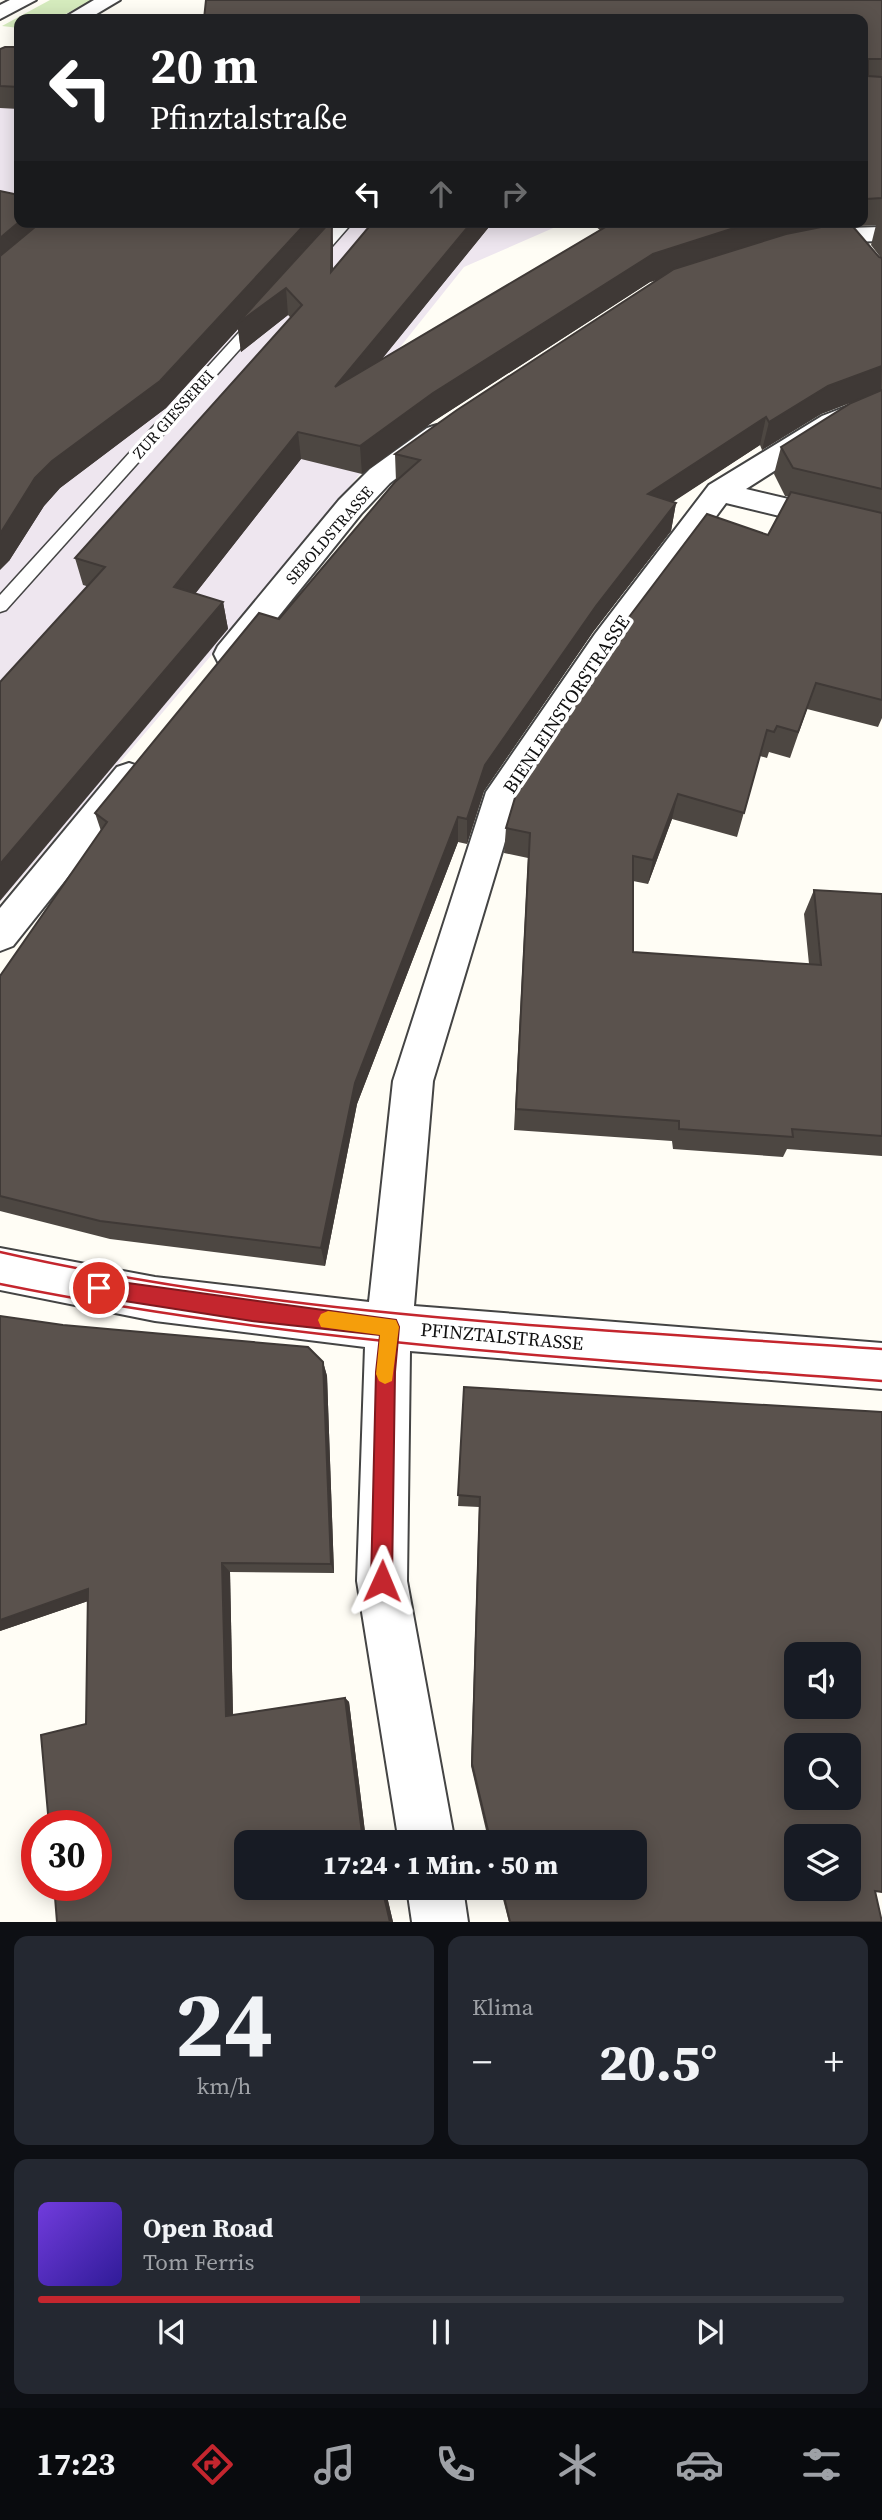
<!DOCTYPE html>
<html lang="de">
<head>
<meta charset="utf-8">
<style>
  :root { --surface:#171b24; --page:#242831; --text:#f1f3f6; --muted:#9ea1a6; --line:#363941; --accent:#c4262e }
  body { margin:0; font-family:"Source Serif 4",serif; background:var(--page); color:var(--text); height:100vh; display:flex; flex-direction:column; font-size:26px; white-space:nowrap }
  * { box-sizing:border-box; margin:0 }
  p { font-size:23px; color:var(--muted) }
  .icon { flex:none; width:38px; height:38px; fill:none; stroke:currentColor; stroke-width:2; stroke-linecap:round; stroke-linejoin:round }
  .map { position:relative; height:1922px; overflow:hidden }
  .sheet { display:flex; flex-direction:column; gap:14px; padding:14px; background:#0d0f14; flex:1 }
  .sheet>* { flex:none }
  .hud { position:absolute; left:14px; top:14px; width:854px; height:214px; border-radius:14px; box-shadow:0 4px 18px #0003; background:#202124; color:#fff; overflow:hidden }
  .buttons { position:absolute; left:784px; top:1642px; display:grid; gap:14px }
  .buttons a { display:grid; place-items:center; width:77px; height:77px; border-radius:14px; background:var(--surface); box-shadow:0 4px 18px #0003; font-size:35px }
  .speed { position:absolute; left:21px; top:1810px; display:flex; gap:14px; font-size:35px; font-weight:700; text-align:center }
  .speed>* { display:grid; place-content:center; width:91px; height:91px; border-radius:50%; background:var(--surface); box-shadow:0 4px 18px #0003; line-height:1 }
  .speed .limit { border:10px solid #d22; background:#fff; color:#111 }
  .pin { position:absolute; display:grid; place-items:center; width:60px; height:60px; color:#fff; margin:-30px; border:4px solid #fff; border-radius:50%; box-shadow:0 2px 7px #0007 }
  .me { position:absolute; width:77px; margin:-38px; rotate:1deg; stroke-linejoin:round; filter:drop-shadow(0 0 5px #0008) }
  .turn { display:flex; align-items:center; gap:24px; height:147px; padding:0 21px; font-size:32px }
  .turn .icon { width:91px; height:91px; stroke-width:2.5 }
  .turn b { display:block; font-size:49px; line-height:60px }
  .lanes { display:flex; align-items:center; height:66px; padding:0 21px; background:#0003; justify-content:center; gap:35px; direction:ltr }
  .lanes .off { opacity:.35 }
  .big { font-size:52px; font-weight:800; line-height:1.1 }
  .sheet .widget { flex:1; display:flex; flex-direction:column; justify-content:center; gap:10px; min-width:0; padding:0 24px; border-radius:14px; background:var(--page) }
  .sheet .dial { align-items:center; gap:0 }
  .dial b { font-size:91px; line-height:1 }
  .song { display:flex; align-items:center; gap:21px }
  .cover { width:84px; height:84px; border-radius:10px; background:linear-gradient(135deg,hsl(260 70% 55%),hsl(250 70% 35%)) }
  .played { height:7px; border-radius:4px; background:linear-gradient(90deg,var(--accent) 40%,var(--line) 40%) }
  .keys { display:flex; justify-content:space-around; direction:ltr }
  .heat { display:flex; justify-content:space-between; align-items:center; font-size:38px; direction:ltr }
  .sheet .tiles { flex:1; display:grid; gap:14px; grid-template-columns:1fr 1fr }
  .widget:last-child { grid-column:span 2 }
  .trip { position:absolute; left:234px; top:1830px; width:413px; height:70px; border-radius:14px; background:var(--surface); box-shadow:0 4px 18px #0003; font-weight:800; line-height:70px; text-align:center }
  .tabs { display:flex; height:112px; justify-content:space-around; align-items:center; background:#090b0e; color:var(--muted) }
  .tabs .icon { width:49px; height:49px }
  .tabs .active { color:var(--accent) }
  .tabs b { font-size:32px; color:var(--text) }
  .map>svg:first-child { display:block }
  .industrial { fill:#eee6ef }
  .green { fill:#d5ebbd }
  .lines { fill:none; stroke-linecap:round; stroke-linejoin:round }
  .lane-casing { stroke:#444; stroke-width:3 }
  .street-casing { stroke:#444; stroke-width:4 }
  .lane { fill:#fff; fill-rule:evenodd }
  .street { fill:#fff; fill-rule:evenodd }
  .tram { stroke:#c4262e; stroke-width:2.5 }
  .wall { fill:#4d4742 }
  .shaded-wall { fill:#3f3936 }
  .building { fill:#5a524d; stroke:#3f3936; stroke-width:2; fill-rule:evenodd }
  .route { fill:#c4262e; stroke:#7f191e; stroke-width:2 }
  .slow { fill:#f59e0b }
  .labels { text-anchor:middle; dominant-baseline:central; stroke-width:7; stroke-linejoin:round; paint-order:stroke }
  .far-street-label { font-size:16px; fill:#111; stroke:#fff }
  .street-label { font-size:19px; fill:#111; stroke:#fff }
</style>
</head>
<body>
<div class="map">
<svg width="882" height="1922" viewBox="0 0 882 1922">
  <rect width="100%" height="100%" fill="#fffdf5"/>
  <!-- industrial -->
  <polygon class="industrial" points="19,67 19,222 567,222 464,267 369,386 440,414 420,434 360,474 233,630 0,903 0,72"/>
  <!-- green -->
  <polygon class="green" points="50,0 93,0 56,19 19,19 19,28 2,26"/>
  <g class="lines">
    <!-- lane casing -->
    <g class="lane-casing">
      <g id="lane">
        <polygon points="338,222 353,222 318,262 308,262 308,256"/>
        <polygon points="259,315 264,316 264,322 6,610 0,612 0,595 254,316"/>
      </g>
    </g>
    <!-- street casing -->
    <g class="street-casing">
      <g id="street">
        <polygon points="10,0 36,0 0,19 0,5"/>
        <polygon points="94,0 120,0 88,19 62,19"/>
        <polygon points="882,227 882,241 848,242 809,253 800,251 797,246 800,241 847,228"/>
        <polygon points="882,393 882,411 842,428 746,489 882,521 882,541 726,503 617,650 516,805 433,1081 414,1306 882,1343 882,1389 410,1351 407,1581 455,1843 399,1843 357,1581 365,1347 155,1321 0,1290 0,1248 155,1277 369,1302 393,1081 486,792 595,634 709,485 822,416"/>
        <polygon points="437,425 447,428 451,434 447,440 390,483 361,514 242,662 230,666 218,662 214,654 218,646 339,500 370,469 427,428"/>
        <polygon points="129,763 141,767 147,776 141,785 13,946 0,951 0,908 117,767"/>
        <polygon points="407,1888 463,1888 468,1922 412,1922"/>
      </g>
    </g>
    <!-- lane -->
    <use href="#lane" class="lane"/>
    <!-- street -->
    <use href="#street" class="street"/>
    <!-- tram -->
    <g class="tram">
      <path d="M0,1252C289,1318 587,1328 882,1349"/>
      <path d="M0,1284C290,1343 587,1359 882,1381"/>
    </g>
  </g>
  <!-- wall -->
  <g class="wall">
    <polygon points="882,0 882,718 878,727 807,709 790,758 769,752 767,758 760,756 737,837 672,819 648,884 633,881 633,952 809,964 804,914 814,890 882,894 882,1156 787,1149 783,1157 673,1149 672,1141 514,1130 528,858 504,853 506,828 768,535 789,496 785,496 774,474 781,447 876,393 821,414 762,450 760,445 672,502 676,503 671,531 593,632 484,791 467,844 458,842 357,1104 325,1266 110,1239 0,1211 0,976 101,831 95,813 279,619 396,481 395,454 660,279 650,282 434,421 362,474 301,459 195,594 223,602 228,629 83,585 75,558 291,318 288,315 241,352 238,329 166,408 60,488 44,506 9,561 19,222 332,225 333,248 333,269 373,222 493,222 382,359 600,230 590,222 832,222 832,225 879,257 881,258 871,245 876,225 859,226 856,222 863,222 863,19"/>
    <polygon points="19,47 19,109 0,108 0,49"/>
    <polygon points="0,1316 63,1325 308,1347 323,1362 327,1376 334,1573 230,1572 233,1715 345,1698 349,1702 366,1840 374,1838 375,1843 247,1843 247,1888 385,1888 393,1922 57,1922 54,1885 96,1885 96,1825 49,1825 41,1735 86,1724 88,1601 0,1631"/>
    <polygon points="464,1387 875,1891 882,1922 509,1922 500,1888 635,1888 635,1843 489,1843 471,1766 479,1507 458,1506"/>
  </g>
  <!-- shaded-wall -->
  <g class="shaded-wall">
    <polygon points="19,222 50,222 0,272 0,238"/>
    <polygon points="307,222 334,222 332,225 333,248 333,299 286,288 288,315 241,352 238,329 166,408 60,488 44,506 9,561 0,570 0,534 35,478 52,461"/>
    <polygon points="472,222 493,222 337,414 335,387"/>
    <polygon points="753,222 832,222 830,230 760,246 650,282 434,421 362,474 360,446 433,393 653,254"/>
    <polygon points="882,366 881,391 821,414 762,450 769,422 828,386"/>
    <polygon points="766,417 760,445 644,521 648,494"/>
    <polygon points="298,432 301,459 179,614 174,587"/>
    <polygon points="676,503 671,531 593,632 484,791 467,844 467,819 485,765 596,606"/>
    <polygon points="223,602 228,629 0,901 0,864"/>
    <polygon points="678,794 672,819 648,884 653,860"/>
    <polygon points="458,817 458,842 357,1104 325,1266 321,1248 355,1083"/>
    <polygon points="323,1362 327,1376 334,1573 331,1564"/>
    <polygon points="222,1563 230,1572 233,1720 226,1716"/>
    <polygon points="88,1589 100,1597 0,1631 0,1620"/>
    <polygon points="345,1698 349,1702 366,1840 363,1841"/>
    <polygon points="382,1888 385,1888 393,1922 390,1922"/>
  </g>
  <!-- building -->
  <g class="building">
    <polygon points="206,0 882,0 882,59 868,59 868,76 882,77 882,198 866,199 863,195 863,19 204,19"/>
    <polygon points="5,47 19,47 19,87 0,86 0,49"/>
    <polygon points="0,191 19,195 19,222 0,238"/>
    <polygon points="41,222 307,222 160,381 52,461 35,478 0,534 0,256"/>
    <polygon points="330,222 332,222 331,272 373,222 472,222 335,387 614,222 753,222 653,254 433,393 360,446 298,432 174,587 223,602 0,864 0,682 105,567 75,558 302,305 286,288 237,324"/>
    <polygon points="846,222 849,222 879,257 882,258 882,366 828,386 769,422 766,417 648,494 676,503 596,606 485,765 467,819 458,817 355,1083 321,1248 100,1221 0,1196 0,976 107,822 95,813 259,613 279,619 395,482 420,460 395,454 457,410 674,269 786,234"/>
    <polygon points="882,390 882,489 793,468 781,447 851,403"/>
    <polygon points="791,492 882,513 882,700 816,683 798,732 777,726 774,732 767,730 744,813 678,794 653,860 633,856 633,952 821,965 814,890 882,894 882,1136 792,1129 793,1137 679,1129 679,1121 516,1109 530,833 506,828 520,781 623,625 707,514 768,535"/>
    <polygon points="0,1316 63,1325 308,1347 323,1362 331,1564 222,1563 226,1716 345,1698 363,1841 371,1839 372,1843 247,1843 247,1888 382,1888 390,1922 57,1922 54,1885 96,1885 96,1825 49,1825 41,1735 86,1724 88,1589 0,1620"/>
    <path d="M464,1387L882,1412V1892L875,1891L882,1922H510L502,1888H635V1843H491L472,1764L480,1497L458,1495ZM796,1654H849V1706H796ZM796,1745H849V1797H796ZM796,1836H849V1888H796Z"/>
  </g>
  <!-- route -->
  <polygon class="route" points="99,1279 396,1320 399,1327 395,1372 392,1581 389,1588 382,1592 374,1588 371,1581 376,1372 380,1335 252,1321 99,1297 92,1295 89,1288 92,1282"/>
  <!-- slow -->
  <polygon class="slow" points="328,1311 396,1320 399,1327 392,1381 385,1384 379,1381 376,1374 380,1335 321,1327 318,1320 321,1314"/>
  <g class="labels">
    <!-- far-street labels -->
    <g class="far-street-label">
      <text transform="translate(173 414) rotate(-48)">ZUR GIESSEREI</text>
      <text transform="translate(329 535) rotate(-49)">SEBOLDSTRASSE</text>
    </g>
    <!-- street labels -->
    <g class="street-label">
      <text transform="translate(566 704) rotate(-56)">BIENLEINSTORSTRASSE</text>
      <text transform="translate(502 1336) rotate(5)">PFINZTALSTRASSE</text>
    </g>
  </g>
</svg>
<div class="buttons">
<a><svg class="icon" aria-label="sound" viewBox="0 0 24 24"><path d="M4 9h4l5-4v14l-5-4H4zM17 9q2 3 0 6"/></svg></a>
<a><svg class="icon" aria-label="search" viewBox="0 0 24 24"><circle cx="10" cy="10" r="6"/><path d="M15 15l6 6"/></svg></a>
<a><svg class="icon" aria-label="layers" viewBox="0 0 24 24"><path d="M12 4l9 5-9 5-9-5zM3 14l9 5 9-5"/></svg></a>
</div>
<div class="speed"><div class="limit">30</div></div>
<div class="pin" style="left:99px;top:1288px;background:#d93025"><svg class="icon" aria-label="arrive" viewBox="0 0 24 24"><path d="M6 21V4h12l-3 4 3 4H6"/></svg></div>
<svg class="me" style="left:382px;top:1581px" viewBox="-20 -20 40 40"><path d="M0-17L14 15 0 8-14 15z" fill="#c4262e" stroke="#fff" stroke-width="4"/></svg>
<div class="trip">17:24 · 1 Min. · 50 m</div>
<div class="hud">
<div class="turn"><svg class="icon" aria-label="left" viewBox="0 0 24 24"><path d="M17 20v-9H6M10 6l-5 5 5 5"/></svg><div><b>20 m</b>Pfinztalstraße</div></div>
<div class="lanes"><svg class="icon" aria-label="left" viewBox="0 0 24 24"><path d="M17 20v-9H6M10 6l-5 5 5 5"/></svg><svg class="icon off" aria-label="ahead" viewBox="0 0 24 24"><path d="M12 20V5M6 11l6-6 6 6"/></svg><svg class="icon off" aria-label="right" viewBox="0 0 24 24"><path d="M7 20v-9h11M14 6l5 5-5 5"/></svg></div>
</div>
</div>
<section class="sheet">
<div class="tiles">
<div class="widget dial"><b>24</b><p>km/h</p></div>
<div class="widget"><p>Klima</p>
<div class="heat"><a>−</a><b class="big">20.5°</b><a>+</a></div>
</div>
<div class="widget">
<div class="song"><i class="cover"></i><div><b>Open Road</b><p>Tom Ferris</p></div></div>
<div class="played"></div>
<div class="keys"><svg class="icon" aria-label="previous" viewBox="0 0 24 24"><path d="M18 5L8 12l10 7zM5 5v14"/></svg><svg class="icon" aria-label="pause" viewBox="0 0 24 24"><path d="M8 5v14M16 5v14"/></svg><svg class="icon" aria-label="next" viewBox="0 0 24 24"><path d="M6 5l10 7-10 7zM19 5v14"/></svg></div>
</div>
</div>
</section>
<nav class="tabs">
<b>17:23</b>
<svg class="icon active" aria-label="directions" viewBox="0 0 24 24"><path d="M12 3l9 9-9 9-9-9zM9 14v-3h6M13 9l2 2-2 2"/></svg>
<svg class="icon" aria-label="music" viewBox="0 0 24 24"><path d="M9 18V5l10-2v13"/><circle cx="6" cy="18" r="3"/><circle cx="16" cy="16" r="3"/></svg>
<svg class="icon" aria-label="phone" viewBox="0 0 24 24"><path d="M5 4h4l2 5-3 2q2 4 5 5l2-3 5 2v4C11 20 4 13 5 4z"/></svg>
<svg class="icon" aria-label="climate" viewBox="0 0 24 24"><path d="M12 3v18M4 7l16 10M4 17L20 7"/></svg>
<svg class="icon" aria-label="car" viewBox="0 0 24 24"><path d="M5 17H2v-5l4-1 3-4h7l3 4 3 1v5h-3M9 17h6M6 11h13"/><circle cx="7" cy="17" r="2"/><circle cx="17" cy="17" r="2"/></svg>
<svg class="icon" aria-label="filters" viewBox="0 0 24 24"><path d="M4 7h16M4 17h16"/><circle cx="9" cy="7" r="2"/><circle cx="15" cy="17" r="2"/></svg>
</nav>
</body>
</html>
